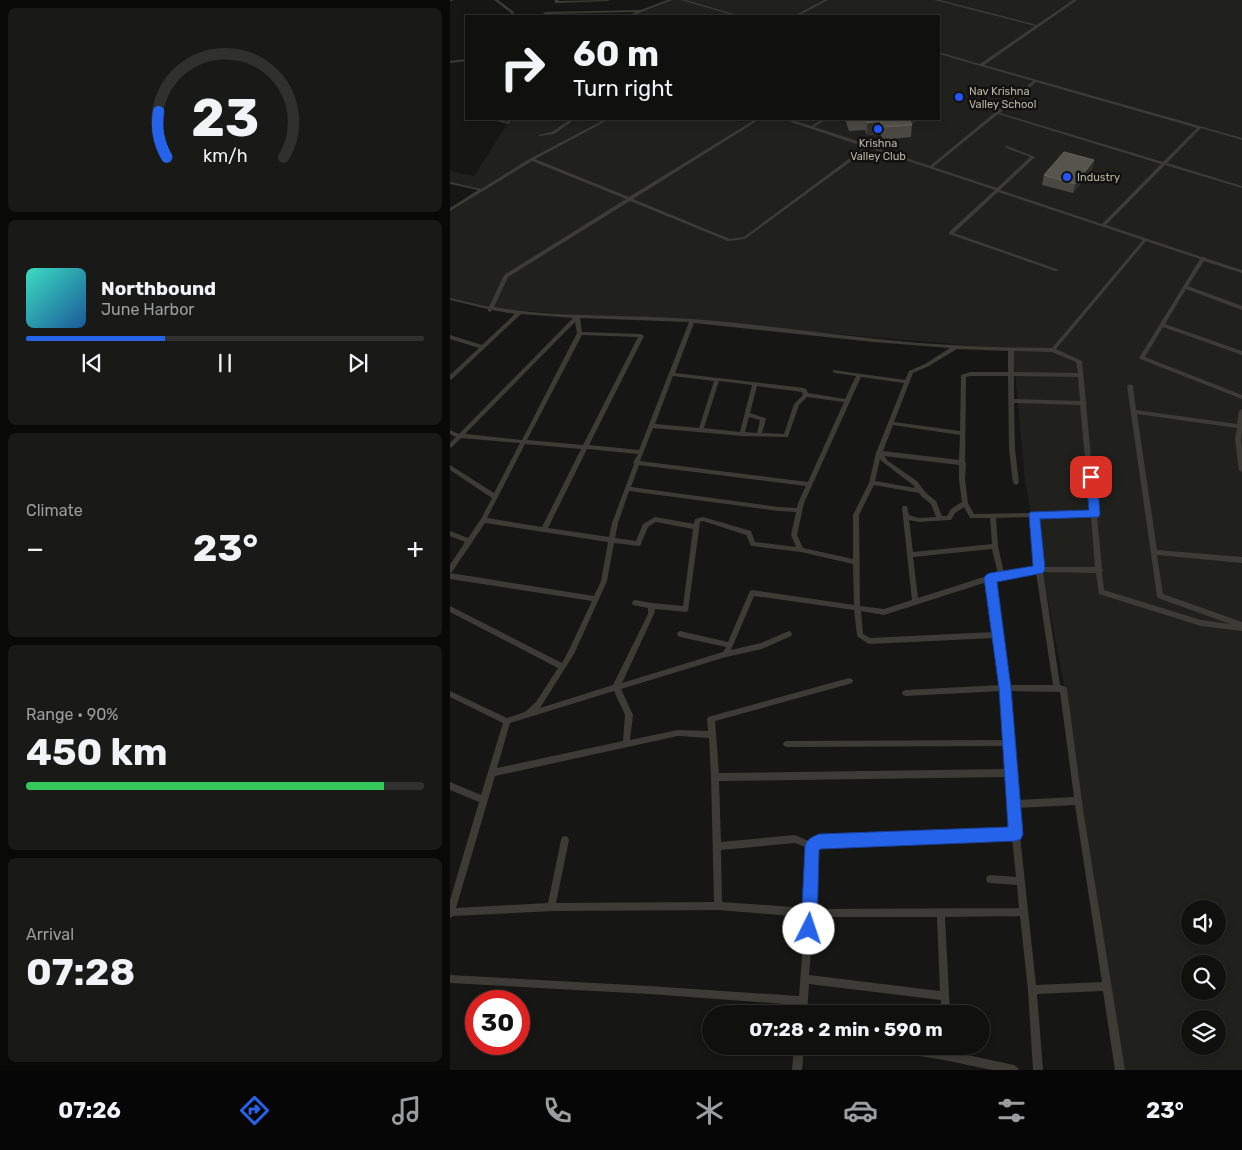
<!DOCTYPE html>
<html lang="en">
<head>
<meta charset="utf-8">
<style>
  :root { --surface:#10100f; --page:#191918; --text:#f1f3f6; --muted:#9c9d9e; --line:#30302f; --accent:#2563eb }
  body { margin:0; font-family:Rubik,sans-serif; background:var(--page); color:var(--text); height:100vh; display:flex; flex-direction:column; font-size:19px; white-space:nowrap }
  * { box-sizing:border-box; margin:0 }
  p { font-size:16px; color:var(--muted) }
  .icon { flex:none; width:28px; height:28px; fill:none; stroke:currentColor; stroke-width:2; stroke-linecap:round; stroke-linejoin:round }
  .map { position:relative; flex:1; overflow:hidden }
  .details { display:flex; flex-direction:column; gap:8px; padding:8px; background:#090908; width:450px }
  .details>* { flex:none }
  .banner { position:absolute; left:15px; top:15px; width:475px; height:105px; border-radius:0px; box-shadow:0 2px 8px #0003,0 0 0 1px var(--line); background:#10100f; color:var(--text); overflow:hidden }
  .tools { position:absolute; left:731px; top:900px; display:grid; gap:10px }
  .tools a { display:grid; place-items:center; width:45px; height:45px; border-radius:50%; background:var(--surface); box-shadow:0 2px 8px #0003,0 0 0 1px var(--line); font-size:25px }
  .speed { position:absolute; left:15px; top:990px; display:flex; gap:10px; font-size:25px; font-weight:700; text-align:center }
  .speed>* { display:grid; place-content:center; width:65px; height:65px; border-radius:50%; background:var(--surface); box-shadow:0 2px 8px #0003,0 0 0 1px var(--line); line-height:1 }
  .speed .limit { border:8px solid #d22; background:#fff; color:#111 }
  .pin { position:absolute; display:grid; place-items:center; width:42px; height:42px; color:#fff; margin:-21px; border-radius:10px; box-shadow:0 2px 8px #0006 }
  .me { position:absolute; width:55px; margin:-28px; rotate:4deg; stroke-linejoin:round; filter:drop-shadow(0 0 4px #0008) }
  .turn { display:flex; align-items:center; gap:18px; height:105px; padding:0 25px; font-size:22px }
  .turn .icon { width:65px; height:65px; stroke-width:2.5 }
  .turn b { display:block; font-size:35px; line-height:42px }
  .big { font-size:38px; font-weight:700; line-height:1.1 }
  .details .card { flex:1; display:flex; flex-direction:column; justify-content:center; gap:8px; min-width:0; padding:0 18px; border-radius:8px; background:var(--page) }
  .details .dial { align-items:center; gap:0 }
  .dial svg { height:130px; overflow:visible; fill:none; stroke:var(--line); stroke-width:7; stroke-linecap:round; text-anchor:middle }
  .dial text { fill:var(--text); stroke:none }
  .song { display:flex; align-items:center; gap:15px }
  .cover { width:60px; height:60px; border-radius:8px; background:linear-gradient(135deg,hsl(170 70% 55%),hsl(210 70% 35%)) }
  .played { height:5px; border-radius:2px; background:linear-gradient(90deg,var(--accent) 35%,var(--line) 35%) }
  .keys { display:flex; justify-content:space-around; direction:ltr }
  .heat { display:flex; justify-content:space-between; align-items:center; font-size:28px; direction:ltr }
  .charge { height:8px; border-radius:4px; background:linear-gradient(90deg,#34c759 90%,var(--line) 0) }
  .trip { position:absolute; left:252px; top:1005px; width:288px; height:50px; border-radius:25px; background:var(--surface); box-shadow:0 2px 8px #0003,0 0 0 1px var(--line); font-weight:700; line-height:50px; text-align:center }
  .tabs { display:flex; height:80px; justify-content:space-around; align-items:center; background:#060606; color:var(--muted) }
  .tabs .icon { width:35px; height:35px }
  .tabs .current { color:var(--accent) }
  .tabs b { font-size:22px; color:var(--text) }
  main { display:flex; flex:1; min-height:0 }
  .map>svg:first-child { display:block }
  .built { fill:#20201d; fill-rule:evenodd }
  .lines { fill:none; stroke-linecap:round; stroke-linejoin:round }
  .street { fill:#3c3b35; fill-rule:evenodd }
  .wall { fill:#494842 }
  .shaded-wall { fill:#302f2b }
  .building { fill:#55544d; stroke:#65635b }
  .route { fill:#2563eb; stroke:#184099 }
  .poi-dot { fill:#2455ff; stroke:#11110f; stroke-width:2 }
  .labels { text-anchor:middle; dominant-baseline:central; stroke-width:5; stroke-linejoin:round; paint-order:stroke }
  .far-poi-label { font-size:11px; fill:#b8b4a5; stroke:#11110f; text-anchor:start }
</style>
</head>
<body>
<main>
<section class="details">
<div class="card dial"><svg viewBox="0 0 100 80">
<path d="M14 69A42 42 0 1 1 86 69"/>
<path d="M14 69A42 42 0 0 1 9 41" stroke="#2563eb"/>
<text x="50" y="56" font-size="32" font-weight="700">23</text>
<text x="50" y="72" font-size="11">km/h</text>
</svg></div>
<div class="card">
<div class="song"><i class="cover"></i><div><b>Northbound</b><p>June Harbor</p></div></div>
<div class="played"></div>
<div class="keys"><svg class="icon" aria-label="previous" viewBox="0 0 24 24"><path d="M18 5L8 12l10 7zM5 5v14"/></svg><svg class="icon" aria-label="pause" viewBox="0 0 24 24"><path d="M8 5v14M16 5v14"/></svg><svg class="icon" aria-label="next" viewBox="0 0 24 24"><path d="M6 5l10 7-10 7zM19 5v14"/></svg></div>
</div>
<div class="card"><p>Climate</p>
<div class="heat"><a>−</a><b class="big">23°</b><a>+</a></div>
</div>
<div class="card"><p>Range · 90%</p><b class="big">450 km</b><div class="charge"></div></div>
<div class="card"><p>Arrival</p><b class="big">07:28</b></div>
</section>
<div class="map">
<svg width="792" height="1070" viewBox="0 0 792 1070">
  <rect width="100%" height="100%" fill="#161614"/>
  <!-- built -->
  <path class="built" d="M220,0H792V1070H673L623,755L615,690L575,481L563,349L292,326L31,308L0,299V210L32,190L0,183V171L24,176L58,123L69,119H489V16H179ZM740,909H768V936H740ZM740,964H768V991H740ZM740,1019H768V1046H740Z"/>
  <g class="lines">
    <!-- street -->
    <g class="street">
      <polygon points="0,0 5,0 0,1"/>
      <polygon points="44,0 48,0 64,12 63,16 61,16 61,13"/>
      <polygon points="105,0 109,0 108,1 160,0 158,1 106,3 104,2"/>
      <polygon points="217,0 222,0 181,16 177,16 186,12 95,14 93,13 95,12 191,10"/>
      <polygon points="231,0 236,0 291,16 286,16"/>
      <polygon points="374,0 378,0 348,16 344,16"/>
      <path d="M484,0H490L587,25L623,0H627L534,65L792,138V140L751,128L717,163L792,186V188L715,165L656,225L752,257H755V258L792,270V273L754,261L738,286L792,306V310L736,289L715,324L792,351V355L713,327L695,357L792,395V399L690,359L689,358L750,259L696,241L606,349L632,361L636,402L637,403L636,404L646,512L648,514L647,516L652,568L653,570L652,572L654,590L751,620L780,624L708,598L707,596L677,386L680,384L683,386L686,410L787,424L789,411L792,409V431L791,440L792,448V472L789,470L785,440L787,428L687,414L707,550L792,557V563L707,555L713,594L792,622V631L751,626L649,594L646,573L593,572L610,685L616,687L617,689L633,809L675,1070H665L653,991L587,994L593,1070H583L578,990L570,916L495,917L500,1014H490L491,1000L359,984L357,1014H348V1005L199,994L0,983V975L199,986L349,996L355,917L268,910L104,911L3,916L0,918V900L29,802L0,790V782L31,795L53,723L0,697V691L57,718L75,712L86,702L108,668L0,612V606L112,663L118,652L142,601L0,579V573L144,596L151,581L158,542L35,523L2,572L0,573V565L15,542L0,536V531L18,538L31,519L42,498L0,470V465L44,493L70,443L11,438L2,447L0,448V443L6,437L0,434V430L9,434L123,318L71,314L2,379L0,380V375L29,348L0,339V335L32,345L65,314L42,310L40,312L38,311V309L0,300V298L39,307L54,275L176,199L82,161L0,211V208L28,190L0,184V182L31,189L81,158L156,119H160L85,159L179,197L306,119H310L183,199L280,239L294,237L415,147L335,120L334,119H339L361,126L373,119H377L364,127L420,145L421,146L480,166L583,81L489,54V52L530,64L585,26ZM586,82L747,128L713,162L550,113ZM548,114L711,164L652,224L550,190L585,157L557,146L554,147L580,157L547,188L483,167ZM419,148L545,190L499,232V234L605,271H607L609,270L504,233L548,192L693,240L602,348C557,348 513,346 469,343C394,337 319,325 243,319C177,314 109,318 44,307L58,277L180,201L278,241L295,239ZM130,318L239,322L189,450L139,445L194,336L191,334L132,332ZM125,322L127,333L72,440L15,434ZM244,323L424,342L500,348L475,364L459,371L455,380L383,370V372L385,373L406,376L395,399L358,393L356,389L354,388L225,373ZM132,335L188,337L133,445L77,440ZM507,349L558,351V372H520L511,375L510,431L444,422L463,373L479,366ZM564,351L602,352L626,362L628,373L564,372ZM223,376L264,381L249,428L205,424ZM520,376H558L559,449L563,483L566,485L569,483L565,449L564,403L630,405L640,512L524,514L518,503L515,480L516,463L515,462L516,377ZM564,376L628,377L630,401L564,399ZM411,377L454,383L426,453L419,483L403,515V559L353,548L347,535L354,503ZM269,381L302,385L290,432L254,428ZM307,386L352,392L353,395L344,404L334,434L312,433L316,419L315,418L300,413ZM357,397L394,402L358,482L190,461L203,428L292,436L338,437L349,405ZM299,417L310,420L307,433L295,432ZM443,425L510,435L509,460L433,451ZM75,444L131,449L92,527L37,518ZM137,449L188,454L183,463L184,464L162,523L159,537L98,528ZM434,456L509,465V480L512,502L501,509L497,516H492L486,501L476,493L467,481L438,461ZM430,459L434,463L463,485L465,488L425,481ZM189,465L356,486L348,503L347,508L328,507L181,487ZM424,485L469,493L472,497L481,504L486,517L469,518L459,515L457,506H453L452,508L462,600L434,609L410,606L409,515ZM179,491L328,511L346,512L341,535L346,547L305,542L301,531L253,517L245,519L244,524L205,517L193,524L186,541L165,538L168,523ZM514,507L520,518H540L542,544L463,552L459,520L469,522L499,520H501L505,513ZM641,516L645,567H592L587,517ZM581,517L586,566L554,573L548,546L546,518ZM253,521L296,535L301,546H303L351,552L403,564L404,605L302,590L300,591L299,593L278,642L230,631L228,632L227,634L228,636L230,637L276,647L273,652L172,683L204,614L205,609L236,612L238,611L250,522ZM206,522L243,529L233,606L202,603L185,600L183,601L182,603L183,605L198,608V614L163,685L90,708L124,654L157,581L164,543L188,546H190L198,527ZM542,549L548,574L540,575L468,598L463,557ZM586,572L603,685H558L551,637L552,635L551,633L544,580ZM537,582L544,632L420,638L413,634L411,611L434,615ZM304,596L404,610L407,635L408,637L419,644L545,638L551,685L456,690L453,691L452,693L453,695L456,696L552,691L555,740L337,741L334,742L333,744L334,746L337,747L555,746L557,769L269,773L265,721L399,684L402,683L403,681L402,679L399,678L258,717L257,719L258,731L228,730L180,740L183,715L171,689L276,657L312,649L341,636L342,634L341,632L339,631L311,643L281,650ZM164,691L175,715L173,741L47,768L60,723ZM559,691L610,692L624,797L567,800ZM228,736L259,738L261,777L264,902L106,903L119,840L118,837L115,836L112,837L111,840L98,903L6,908L45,776ZM557,777L562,830L369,837L361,842L345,835L271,842L269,781ZM625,805L652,982L586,985L567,808ZM562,838L566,877L540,875L537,876L536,879L537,882L540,883L567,885L569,908L364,909L366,848L370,845ZM345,843L358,848L356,908L272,902L271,850ZM364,917H487L490,991L359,975Z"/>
      <polygon points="16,59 16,61 0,63 0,61"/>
      <polygon points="39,119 45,119 57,122 60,119 64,119 58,124"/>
      <polygon points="121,119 125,119 104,134 90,136 88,135 102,132"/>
      <polygon points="344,1046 354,1046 352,1070 342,1070"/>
      <polygon points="433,1046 468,1046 489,1050 489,1046 499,1046 499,1051 564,1065 567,1067 569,1070 542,1070 494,1060 438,1051 435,1049"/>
    </g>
  </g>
  <!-- wall -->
  <g class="wall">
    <polygon points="395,119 468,119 467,121 462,124 461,137 434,140 430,134 417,135 415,130 399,131"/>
    <polygon points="644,160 642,169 623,193 592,185 594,175"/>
  </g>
  <!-- shaded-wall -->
  <g class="shaded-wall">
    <polygon points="457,119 468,119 467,121 461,125"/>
    <polygon points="430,121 430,134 417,135 417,123"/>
    <polygon points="644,160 642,169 623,193 625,184"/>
  </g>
  <!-- building -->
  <g class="building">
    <polygon points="416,119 459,119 462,125 434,127 430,121 417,123"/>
    <polygon points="614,152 644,160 625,184 594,175"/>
  </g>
  <!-- route -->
  <path class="route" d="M641,473L647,477L650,514L649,517L590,519L595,569L593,573L547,582L561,688L573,834L571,839L566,841L371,849L369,850L367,929L364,935L359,937L353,935L351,929L355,846C357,839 362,837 369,834L558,827L549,688L534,578L536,575L540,573L583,566L579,515L580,512L639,510L636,477Z"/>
  <!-- markers -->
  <g class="poi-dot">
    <circle cx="509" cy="97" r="5"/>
    <circle cx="428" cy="129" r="5"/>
    <circle cx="617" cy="177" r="5"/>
  </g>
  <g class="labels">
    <!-- far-poi labels -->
    <g class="far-poi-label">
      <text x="519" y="91">Nav Krishna<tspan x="519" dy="13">Valley School</tspan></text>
      <text x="428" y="143" text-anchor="middle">Krishna<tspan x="428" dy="13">Valley Club</tspan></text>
      <text x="627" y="177">Industry</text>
    </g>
  </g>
</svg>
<div class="tools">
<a><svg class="icon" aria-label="sound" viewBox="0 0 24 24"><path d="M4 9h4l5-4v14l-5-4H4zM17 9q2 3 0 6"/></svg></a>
<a><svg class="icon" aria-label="search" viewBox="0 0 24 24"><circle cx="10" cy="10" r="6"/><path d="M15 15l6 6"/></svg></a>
<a><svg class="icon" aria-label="layers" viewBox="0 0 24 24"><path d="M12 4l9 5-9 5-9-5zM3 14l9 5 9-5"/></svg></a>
</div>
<div class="speed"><div class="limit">30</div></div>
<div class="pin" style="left:641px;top:477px;background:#d93025"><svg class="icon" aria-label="arrive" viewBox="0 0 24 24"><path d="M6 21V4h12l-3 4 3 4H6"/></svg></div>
<svg class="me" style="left:359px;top:929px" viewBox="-20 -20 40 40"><circle r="19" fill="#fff"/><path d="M0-13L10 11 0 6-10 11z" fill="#2563eb"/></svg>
<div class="trip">07:28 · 2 min · 590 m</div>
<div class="banner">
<div class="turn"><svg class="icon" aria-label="right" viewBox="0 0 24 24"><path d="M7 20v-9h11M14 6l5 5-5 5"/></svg><div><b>60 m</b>Turn right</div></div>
</div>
</div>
</main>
<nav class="tabs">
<b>07:26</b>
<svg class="icon current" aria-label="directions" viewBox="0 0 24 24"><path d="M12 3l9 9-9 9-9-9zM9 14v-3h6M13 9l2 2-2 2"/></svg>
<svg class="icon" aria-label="music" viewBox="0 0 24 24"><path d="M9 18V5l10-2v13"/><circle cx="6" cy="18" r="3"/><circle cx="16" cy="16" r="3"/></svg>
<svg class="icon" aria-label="phone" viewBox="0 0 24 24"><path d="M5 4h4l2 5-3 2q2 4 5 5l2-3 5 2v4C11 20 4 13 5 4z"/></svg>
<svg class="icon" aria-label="climate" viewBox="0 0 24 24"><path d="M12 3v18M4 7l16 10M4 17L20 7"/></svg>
<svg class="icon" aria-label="car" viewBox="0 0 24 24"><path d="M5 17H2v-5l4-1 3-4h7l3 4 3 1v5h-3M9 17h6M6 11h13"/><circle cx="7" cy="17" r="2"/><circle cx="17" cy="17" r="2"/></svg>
<svg class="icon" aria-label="filters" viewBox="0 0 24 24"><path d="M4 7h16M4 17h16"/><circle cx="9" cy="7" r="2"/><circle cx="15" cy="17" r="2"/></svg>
<b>23°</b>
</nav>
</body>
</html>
